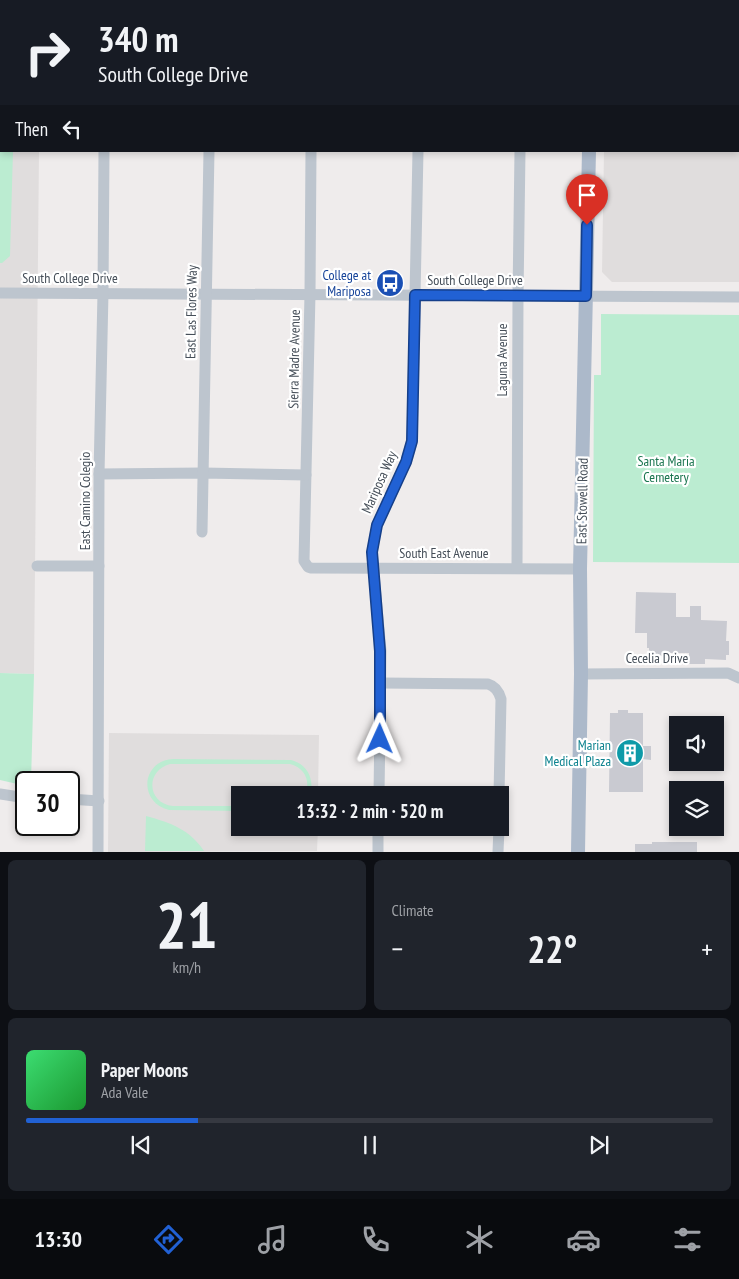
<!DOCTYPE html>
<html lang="en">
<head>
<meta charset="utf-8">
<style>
  :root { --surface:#171b24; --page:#20242c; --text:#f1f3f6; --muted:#9ea1a6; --line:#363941; --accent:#2161d4 }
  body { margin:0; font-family:"PT Sans Narrow",sans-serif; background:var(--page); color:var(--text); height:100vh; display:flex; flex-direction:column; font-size:19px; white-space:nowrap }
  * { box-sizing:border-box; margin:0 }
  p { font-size:16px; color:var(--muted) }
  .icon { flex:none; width:28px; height:28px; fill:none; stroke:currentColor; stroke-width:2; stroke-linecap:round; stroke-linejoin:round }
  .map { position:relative; height:852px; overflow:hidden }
  .drawer { display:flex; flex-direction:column; gap:8px; padding:8px; background:#0d0f14; flex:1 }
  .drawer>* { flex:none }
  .guide { position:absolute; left:0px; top:0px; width:740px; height:152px; box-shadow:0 2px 8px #0003; background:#171b24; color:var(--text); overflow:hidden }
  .tools { position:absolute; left:669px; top:716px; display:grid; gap:10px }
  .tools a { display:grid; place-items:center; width:55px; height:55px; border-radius:0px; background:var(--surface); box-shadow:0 2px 8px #0003; font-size:25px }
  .speed { position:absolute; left:15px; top:771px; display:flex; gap:10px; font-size:25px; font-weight:700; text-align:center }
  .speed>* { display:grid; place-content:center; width:65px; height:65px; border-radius:50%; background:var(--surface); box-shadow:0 2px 8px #0003; line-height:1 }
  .speed .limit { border:2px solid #111; border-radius:8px; background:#fff; color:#111 }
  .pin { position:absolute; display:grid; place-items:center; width:42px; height:42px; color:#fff; margin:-51px -21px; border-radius:50% 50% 50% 0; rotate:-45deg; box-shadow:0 0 5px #0007 }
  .pin .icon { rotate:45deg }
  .me { position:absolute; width:55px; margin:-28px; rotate:1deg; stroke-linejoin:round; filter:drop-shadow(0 0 4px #0008) }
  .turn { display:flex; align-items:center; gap:18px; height:105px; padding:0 15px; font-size:22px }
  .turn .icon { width:65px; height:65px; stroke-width:2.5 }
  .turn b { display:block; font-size:35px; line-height:42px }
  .then { display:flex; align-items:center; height:48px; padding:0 15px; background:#0003; gap:10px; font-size:19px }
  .big { font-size:38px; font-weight:600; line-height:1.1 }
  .drawer .card { flex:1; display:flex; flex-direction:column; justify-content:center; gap:8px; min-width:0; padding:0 18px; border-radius:8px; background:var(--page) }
  .drawer .dial { align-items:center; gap:0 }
  .dial b { font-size:65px; line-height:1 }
  .song { display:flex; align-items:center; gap:15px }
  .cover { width:60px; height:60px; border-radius:8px; background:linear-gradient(135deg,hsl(140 70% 55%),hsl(130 70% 35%)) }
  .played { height:5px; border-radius:2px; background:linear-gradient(90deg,var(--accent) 25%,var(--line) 25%) }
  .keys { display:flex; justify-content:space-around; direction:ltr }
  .heat { display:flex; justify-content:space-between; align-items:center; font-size:28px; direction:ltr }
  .drawer .tiles { flex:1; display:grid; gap:8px; grid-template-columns:1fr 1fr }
  .card:last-child { grid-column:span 2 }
  .trip { position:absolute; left:231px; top:786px; width:278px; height:50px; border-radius:0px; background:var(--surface); box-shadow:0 2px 8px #0003; font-weight:600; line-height:50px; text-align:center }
  .tabs { display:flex; height:80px; justify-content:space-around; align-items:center; background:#090b0e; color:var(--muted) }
  .tabs .icon { width:35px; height:35px }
  .tabs .current { color:var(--accent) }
  .tabs b { font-size:22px; color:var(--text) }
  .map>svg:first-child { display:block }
  .education { fill:#e0dddd }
  .green { fill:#bbecd1 }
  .building { fill:#c9cad1 }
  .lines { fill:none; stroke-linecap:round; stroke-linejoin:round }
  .minor { stroke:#bdc5ce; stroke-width:11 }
  .major { stroke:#acb9ca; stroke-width:14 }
  .route-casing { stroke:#153f8a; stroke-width:12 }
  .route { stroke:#2161d4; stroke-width:9 }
  .labels { text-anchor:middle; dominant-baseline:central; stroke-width:4.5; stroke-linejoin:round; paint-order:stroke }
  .transit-label { font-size:14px; fill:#164399; stroke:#fff; text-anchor:end }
  .street-label { font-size:14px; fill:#454e58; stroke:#fff }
  .park-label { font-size:14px; fill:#1a754f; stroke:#fff }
  .culture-label { font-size:14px; fill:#0d838f; stroke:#fff; text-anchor:end }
</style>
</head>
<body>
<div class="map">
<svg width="739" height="852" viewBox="0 0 739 852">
  <rect width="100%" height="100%" fill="#efecec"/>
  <!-- education -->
  <g class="education">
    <polygon points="0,0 311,0 311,1 1,1 1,151 39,151 34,674 0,673"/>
    <polygon points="605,0 739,0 739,282 612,282 602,272 604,151 739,151 739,1 605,1"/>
    <polygon points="109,733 319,735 318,795 240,795 240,828 318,828 317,851 108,852"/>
  </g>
  <!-- green -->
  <g class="green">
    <polygon points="0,27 1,27 1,151 13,151 10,256 2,263 0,263"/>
    <polygon points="601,314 739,315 739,563 593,562 594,375 601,375"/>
    <polygon points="0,673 34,674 31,782 26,782 26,786 0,780"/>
    <path d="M173,759L291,760C307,764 315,779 310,795H305C311,781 305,768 290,764H170C145,771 147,803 173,806H240V811L169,810C138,802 141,761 173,759Z"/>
    <path d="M146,816C171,823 189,829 204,851H145Z"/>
  </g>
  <!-- building -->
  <g class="building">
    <polygon points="636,592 676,593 676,617 690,617 690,606 701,606 701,620 727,621 726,641 729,641 729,655 726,655 726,660 705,659 705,664 689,664 689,653 668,653 668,656 649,656 649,648 647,648 647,633 635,633"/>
    <polygon points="618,710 628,710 628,713 643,713 643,746 651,746 651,760 643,759 643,792 609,792 610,713 618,713"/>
    <polygon points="652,842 697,842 697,852 635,852 635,844 652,844"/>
  </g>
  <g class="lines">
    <!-- minor -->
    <g class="minor">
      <polyline points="313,1 313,0"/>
      <polyline points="311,151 310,294 304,561 308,567 311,568 580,569"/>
      <polyline points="0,293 739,297"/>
      <polyline points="99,474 203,473 306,475"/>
      <polyline points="202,532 209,151"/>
      <polyline points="37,566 99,566"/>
      <polyline points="517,568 518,296 520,151"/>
      <polyline points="581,674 728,673 739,678"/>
      <path d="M381,683L488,684C495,686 499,692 501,699L499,795"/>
      <polyline points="0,794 26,798"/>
      <polyline points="379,795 381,651 372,552 377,525 406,462 412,441 418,151"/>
      <polyline points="69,799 99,801"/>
      <polyline points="98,852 99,474 103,293 104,151"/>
      <polyline points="378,852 378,828"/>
      <polyline points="498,852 499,828"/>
    </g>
    <!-- major -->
    <g class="major">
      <polyline points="589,0 589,1"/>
      <polyline points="578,852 581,674 580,569 589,151"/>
    </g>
  </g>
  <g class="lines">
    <!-- route casing -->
    <g class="route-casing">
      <polyline id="route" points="380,739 380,651 372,552 377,525 406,462 412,441 415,295 586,296 587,225"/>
    </g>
    <!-- route -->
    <use href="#route" class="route"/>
  </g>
  <!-- icons -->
  <defs>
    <g id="bus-disc" transform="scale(1.4375)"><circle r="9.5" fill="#1a4fb4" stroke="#fff"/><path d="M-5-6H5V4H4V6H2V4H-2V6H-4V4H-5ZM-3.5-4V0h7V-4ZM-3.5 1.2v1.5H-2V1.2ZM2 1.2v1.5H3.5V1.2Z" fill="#fff"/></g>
    <g id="building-disc" transform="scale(1.4375)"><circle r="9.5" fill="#0f9aa8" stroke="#fff"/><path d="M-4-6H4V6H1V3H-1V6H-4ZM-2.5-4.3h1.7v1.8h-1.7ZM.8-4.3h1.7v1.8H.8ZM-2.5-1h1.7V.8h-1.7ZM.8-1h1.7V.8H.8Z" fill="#fff"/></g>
  </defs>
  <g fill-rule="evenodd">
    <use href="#bus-disc" x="390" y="283"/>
    <use href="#building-disc" x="630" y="753"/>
  </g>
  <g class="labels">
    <!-- transit labels -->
    <g class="transit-label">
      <text x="371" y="275">College at<tspan x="371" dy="16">Mariposa</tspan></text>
    </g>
    <!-- street labels -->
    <g class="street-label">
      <text x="70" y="278">South College Drive</text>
      <text x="475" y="280">South College Drive</text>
      <text transform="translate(191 312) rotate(-89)">East Las Flores Way</text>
      <text transform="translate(294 359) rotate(-89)">Sierra Madre Avenue</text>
      <text transform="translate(502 360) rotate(-90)">Laguna Avenue</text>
      <text transform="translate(379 482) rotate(-66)">Mariposa Way</text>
      <text transform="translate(85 501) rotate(-90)">East Camino Colegio</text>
      <text transform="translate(582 501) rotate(-89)">East Stowell Road</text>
      <text x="444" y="553">South East Avenue</text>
      <text x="657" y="658">Cecelia Drive</text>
    </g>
    <!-- park labels -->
    <g class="park-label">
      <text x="666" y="461">Santa Maria<tspan x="666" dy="16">Cemetery</tspan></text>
    </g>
    <!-- culture labels -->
    <g class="culture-label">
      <text x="611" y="745">Marian<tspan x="611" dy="16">Medical Plaza</tspan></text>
    </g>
  </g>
</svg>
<div class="tools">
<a><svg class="icon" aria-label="sound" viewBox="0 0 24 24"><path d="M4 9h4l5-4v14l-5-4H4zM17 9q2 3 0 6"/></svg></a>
<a><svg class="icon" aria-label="layers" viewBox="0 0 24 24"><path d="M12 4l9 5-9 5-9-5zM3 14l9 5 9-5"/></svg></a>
</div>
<div class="speed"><div class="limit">30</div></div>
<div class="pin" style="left:587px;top:225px;background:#d93025"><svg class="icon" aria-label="arrive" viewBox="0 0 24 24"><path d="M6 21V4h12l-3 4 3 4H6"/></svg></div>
<svg class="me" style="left:380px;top:739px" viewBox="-20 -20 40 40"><path d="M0-17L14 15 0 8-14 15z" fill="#2161d4" stroke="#fff" stroke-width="4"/></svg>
<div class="trip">13:32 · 2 min · 520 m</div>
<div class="guide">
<div class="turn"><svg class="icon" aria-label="right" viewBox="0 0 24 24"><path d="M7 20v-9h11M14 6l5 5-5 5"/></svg><div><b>340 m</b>South College Drive</div></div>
<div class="then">Then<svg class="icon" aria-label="left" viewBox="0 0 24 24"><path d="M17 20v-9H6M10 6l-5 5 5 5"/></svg></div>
</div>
</div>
<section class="drawer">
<div class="tiles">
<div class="card dial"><b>21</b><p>km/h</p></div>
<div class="card"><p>Climate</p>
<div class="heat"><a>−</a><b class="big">22°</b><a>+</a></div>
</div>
<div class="card">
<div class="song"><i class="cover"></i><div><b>Paper Moons</b><p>Ada Vale</p></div></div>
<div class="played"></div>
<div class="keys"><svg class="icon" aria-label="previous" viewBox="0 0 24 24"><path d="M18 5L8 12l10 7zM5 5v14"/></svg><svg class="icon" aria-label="pause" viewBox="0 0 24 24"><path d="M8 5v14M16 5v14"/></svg><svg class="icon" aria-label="next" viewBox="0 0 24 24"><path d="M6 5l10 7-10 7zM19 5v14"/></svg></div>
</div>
</div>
</section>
<nav class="tabs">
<b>13:30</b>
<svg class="icon current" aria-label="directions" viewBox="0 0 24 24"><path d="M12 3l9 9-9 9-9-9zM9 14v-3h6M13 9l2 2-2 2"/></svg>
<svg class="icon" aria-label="music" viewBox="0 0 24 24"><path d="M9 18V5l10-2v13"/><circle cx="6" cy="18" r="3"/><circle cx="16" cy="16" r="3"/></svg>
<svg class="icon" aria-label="phone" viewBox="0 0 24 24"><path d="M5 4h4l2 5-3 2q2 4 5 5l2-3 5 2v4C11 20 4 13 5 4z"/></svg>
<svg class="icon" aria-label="climate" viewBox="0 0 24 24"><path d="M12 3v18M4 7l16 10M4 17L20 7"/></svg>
<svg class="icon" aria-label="car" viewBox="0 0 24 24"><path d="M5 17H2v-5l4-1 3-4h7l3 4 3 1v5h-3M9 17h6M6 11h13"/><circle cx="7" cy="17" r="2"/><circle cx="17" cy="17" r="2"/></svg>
<svg class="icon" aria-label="filters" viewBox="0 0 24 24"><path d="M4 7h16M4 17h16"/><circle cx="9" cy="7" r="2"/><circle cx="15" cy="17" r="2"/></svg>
</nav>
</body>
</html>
